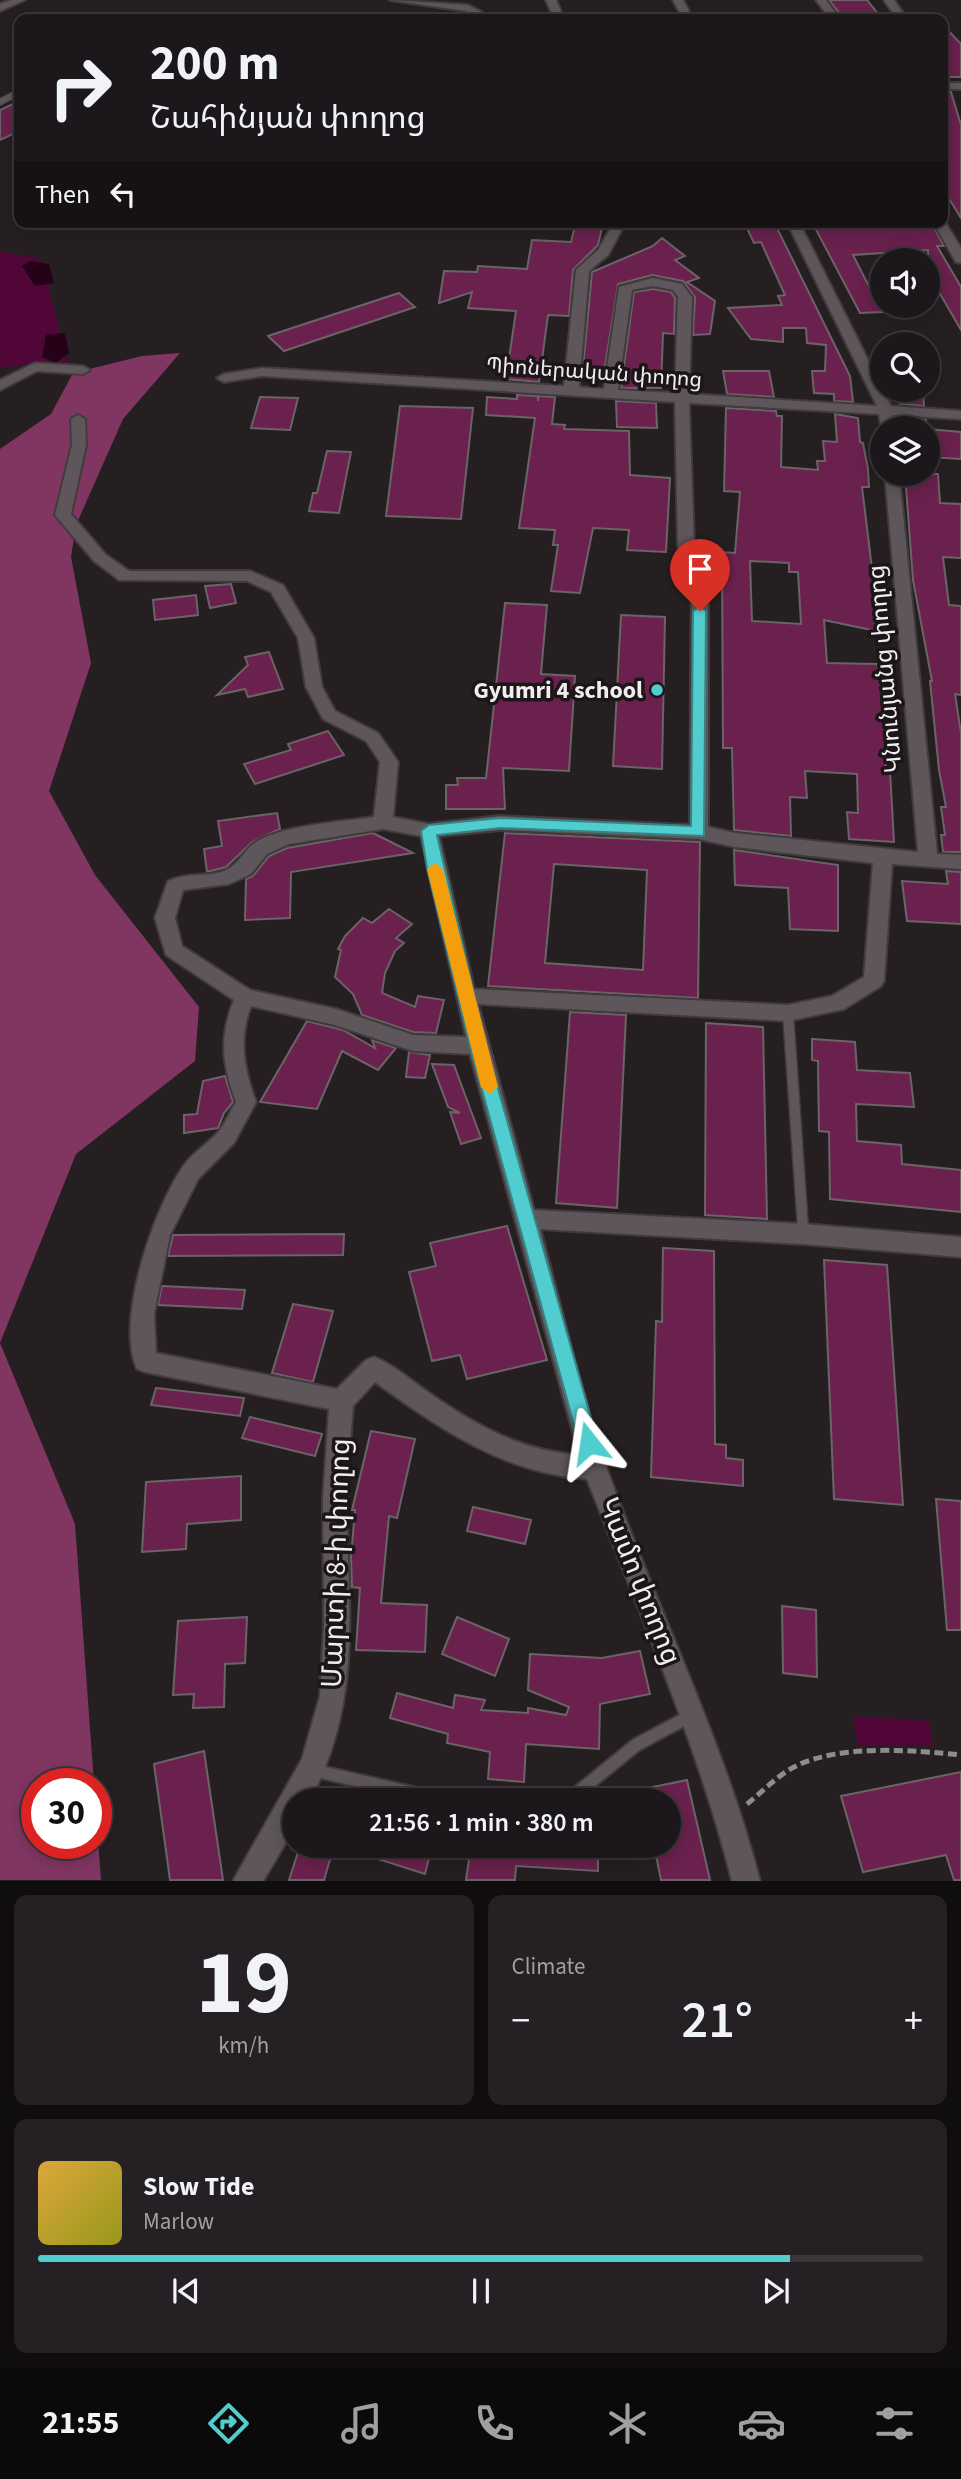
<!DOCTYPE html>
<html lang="en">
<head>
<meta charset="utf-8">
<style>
  :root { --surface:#1c171a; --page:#252023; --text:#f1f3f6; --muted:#a09fa2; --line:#3a3639; --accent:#52cdcf }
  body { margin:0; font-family:"Source Sans 3","Noto Sans Armenian",sans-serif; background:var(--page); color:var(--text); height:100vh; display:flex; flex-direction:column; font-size:26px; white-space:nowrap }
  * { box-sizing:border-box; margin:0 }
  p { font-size:23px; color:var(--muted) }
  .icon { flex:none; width:38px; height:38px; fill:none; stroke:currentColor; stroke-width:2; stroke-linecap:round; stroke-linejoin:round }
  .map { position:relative; height:1881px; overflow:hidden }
  .panel { display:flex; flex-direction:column; gap:14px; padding:14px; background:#0f0d0e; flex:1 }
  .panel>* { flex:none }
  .banner { position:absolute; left:14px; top:14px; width:934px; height:214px; border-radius:14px; box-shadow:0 4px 18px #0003,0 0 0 2px var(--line); background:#1c171a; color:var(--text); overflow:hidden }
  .buttons { position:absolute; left:870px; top:248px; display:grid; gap:14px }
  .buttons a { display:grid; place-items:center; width:70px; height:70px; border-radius:50%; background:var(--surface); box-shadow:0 4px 18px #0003,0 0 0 2px var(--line); font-size:35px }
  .speed { position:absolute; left:21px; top:1768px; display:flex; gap:14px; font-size:35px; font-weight:700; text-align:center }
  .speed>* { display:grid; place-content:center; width:91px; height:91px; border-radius:50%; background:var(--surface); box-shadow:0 4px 18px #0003,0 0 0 2px var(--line); line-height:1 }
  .speed .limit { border:10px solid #d22; background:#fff; color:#111 }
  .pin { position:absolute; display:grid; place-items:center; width:60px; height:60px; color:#fff; margin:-72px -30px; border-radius:50% 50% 50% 0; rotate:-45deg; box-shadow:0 0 7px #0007 }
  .pin .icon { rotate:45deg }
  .me { position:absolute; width:77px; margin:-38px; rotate:345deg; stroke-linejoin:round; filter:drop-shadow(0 0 5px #0008) }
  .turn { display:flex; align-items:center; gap:24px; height:147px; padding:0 21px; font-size:32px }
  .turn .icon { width:91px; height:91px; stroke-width:2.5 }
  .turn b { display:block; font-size:49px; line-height:60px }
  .then { display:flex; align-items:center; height:66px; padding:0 21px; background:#0003; gap:14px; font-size:26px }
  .big { font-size:52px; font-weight:600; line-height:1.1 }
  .panel .widget { flex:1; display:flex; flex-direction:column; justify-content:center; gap:10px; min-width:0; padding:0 24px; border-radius:14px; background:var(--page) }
  .panel .dial { align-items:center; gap:0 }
  .dial b { font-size:91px; line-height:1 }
  .song { display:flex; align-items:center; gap:21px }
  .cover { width:84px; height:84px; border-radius:10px; background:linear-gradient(135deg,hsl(40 70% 55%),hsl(60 70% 35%)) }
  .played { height:7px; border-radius:4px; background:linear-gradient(90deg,var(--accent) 85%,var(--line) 85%) }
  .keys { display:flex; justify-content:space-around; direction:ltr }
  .heat { display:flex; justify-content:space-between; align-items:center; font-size:38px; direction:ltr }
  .panel .tiles { flex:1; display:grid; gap:14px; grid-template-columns:1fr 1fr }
  .widget:last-child { grid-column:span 2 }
  .trip { position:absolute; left:282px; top:1788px; width:399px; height:70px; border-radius:35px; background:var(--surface); box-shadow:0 4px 18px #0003,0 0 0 2px var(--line); font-weight:600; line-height:70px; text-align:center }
  .dock { display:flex; height:112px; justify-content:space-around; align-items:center; background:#0b090a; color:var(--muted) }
  .dock .icon { width:49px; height:49px }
  .dock .on { color:var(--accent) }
  .dock b { font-size:32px; color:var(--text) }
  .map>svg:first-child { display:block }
  .green { fill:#500737 }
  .forest { fill:#813662 }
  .water { fill:#250218 }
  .building { fill:#6a214d; stroke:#6b6367; stroke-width:2; fill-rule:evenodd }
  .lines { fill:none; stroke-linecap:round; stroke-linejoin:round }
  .service-far2-casing { stroke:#413b3e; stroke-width:8 }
  .service-far1-casing { stroke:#413b3e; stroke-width:13 }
  .service-casing { stroke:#413b3e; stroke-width:16 }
  .minor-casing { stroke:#413b3e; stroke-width:4 }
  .path { stroke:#8f8a8c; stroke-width:5; stroke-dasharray:9 4.5; stroke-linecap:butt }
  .service-far2 { stroke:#5e565a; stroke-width:6 }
  .service-far1 { stroke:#5e565a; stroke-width:10 }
  .service { stroke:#5e565a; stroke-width:12 }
  .minor { fill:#5e565a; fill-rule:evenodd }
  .route { fill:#52cdcf; stroke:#358587; stroke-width:2 }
  .slow { fill:#f59e0b }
  .poi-dot { fill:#52cdcf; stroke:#1c1619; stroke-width:2.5 }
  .labels { text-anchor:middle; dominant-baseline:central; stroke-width:7; stroke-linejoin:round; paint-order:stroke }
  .far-street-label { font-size:21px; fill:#f1edef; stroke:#1c1619 }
  .street-label { font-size:24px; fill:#f1edef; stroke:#1c1619 }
  .poi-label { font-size:24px; font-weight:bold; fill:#f1edef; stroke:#1c1619; text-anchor:end }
  .near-street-label { font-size:28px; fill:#f1edef; stroke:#1c1619 }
</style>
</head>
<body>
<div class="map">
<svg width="961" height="1881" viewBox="0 0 961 1881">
  <rect width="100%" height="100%" fill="#261f22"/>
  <!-- green -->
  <g class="green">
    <polygon points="0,251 41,259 68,363 0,367"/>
    <polygon points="853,1716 929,1721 933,1745 858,1745"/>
  </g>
  <!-- forest -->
  <polygon class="forest" points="180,353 123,419 76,525 71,557 91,663 49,791 95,875 199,1007 195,1061 76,1154 0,1343 75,1524 94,1783 37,1783 37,1843 96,1843 96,1812 101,1880 0,1880 0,449 51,414 73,373 142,356"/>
  <!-- water -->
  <g class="water">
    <polygon points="30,261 49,264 54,283 35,286 22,266"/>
    <polygon points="65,333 69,353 56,363 42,357 46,335"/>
  </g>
  <!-- building -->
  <g class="building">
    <polygon points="829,0 867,0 882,19 844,19"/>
    <polygon points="943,25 961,44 961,77 943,77"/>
    <polygon points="943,92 951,92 961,125 961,218 943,189"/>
    <polygon points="19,101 19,131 0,140 0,110"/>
    <polygon points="581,222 599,222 598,228 602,228 598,245 573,270 569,316 548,315 539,382 506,379 516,311 468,308 472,292 439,303 444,271 477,272 478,266 527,269 532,240 571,242 575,226 580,226"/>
    <polygon points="744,222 774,222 850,376 853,402 834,401 834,394 814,393 812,371 825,371 826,345 807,343 806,328 783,328 783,342 751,339 728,308 782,305 778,296 785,295 761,242 754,243"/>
    <polygon points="812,222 931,222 944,246 937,246 961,287 961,330 939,292 928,293 928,250 853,255 882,312 860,313"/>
    <polygon points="662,238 685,256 675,260 699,278 687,282 715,301 710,334 693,335 695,297 683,281 652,275 618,284 603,379 582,378 592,272 653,246"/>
    <polygon points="653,289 671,292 675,298 674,334 663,333 661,388 621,388 634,292"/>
    <polygon points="399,293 415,307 284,351 268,336"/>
    <polygon points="723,371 769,371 774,397 727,394"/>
    <polygon points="894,390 923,390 924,406 900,404"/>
    <polygon points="517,395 538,396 538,401 538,396 555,397 552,424 565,425 564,429 629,431 630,475 670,478 666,552 627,550 629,530 593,528 580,593 551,591 558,545 553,545 555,530 519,528 535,418 486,415 487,397 517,399"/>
    <polygon points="260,397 298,398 290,430 251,428"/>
    <polygon points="616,401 656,403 657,428 617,427"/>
    <polygon points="400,406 473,408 461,519 386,516"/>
    <path d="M726,408L776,411L777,416H782L781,467L818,470L817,461H825L823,441L837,442L835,414L858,418L860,442L863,443L868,469L869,487H862L878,618H874L876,631L824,620L827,663L877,664L884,714L886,770L890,771L894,842L849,839L847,812L858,813L857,774L805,771L807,798L790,797L791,836L734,830L732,748H723L722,552L735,553L740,492L724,491ZM750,561L789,563V572H798L801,624L752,621Z"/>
    <polygon points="901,418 926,420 927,429 902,429"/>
    <polygon points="928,429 961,432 961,459 928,457"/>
    <polygon points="327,451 351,452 339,513 309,511 313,493 317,493"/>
    <polygon points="905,474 938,474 940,503 961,504 961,558 943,557 949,605 961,606 961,695 955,694 961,733 961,852 943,852 941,835 945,835 941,807 946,807 939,770 930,681 932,681 913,580"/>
    <polygon points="231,584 236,603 210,608 205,586"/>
    <polygon points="196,595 198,615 155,620 153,600"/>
    <polygon points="505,603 547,605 541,674 575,676 569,771 503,768 505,809 446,809 446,785 458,785 457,778 486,778"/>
    <polygon points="621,615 665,617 662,769 613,766"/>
    <polygon points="269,652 283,689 248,697 245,689 217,695 248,665 245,657"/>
    <polygon points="328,731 344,755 255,784 244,764 291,750 288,744"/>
    <polygon points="277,813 280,829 252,842 226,867 207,872 204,849 222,846 218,821"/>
    <polygon points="373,833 413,853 291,872 290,918 245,920 246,879 253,876 269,856 287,848"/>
    <path d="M505,833L700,842L698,998L488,986ZM554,864L647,870L643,970L545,963Z"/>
    <polygon points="734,850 838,865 838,931 790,929 788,888 735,885"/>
    <polygon points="946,871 961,872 961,924 907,921 902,881 948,884"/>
    <polygon points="389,909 412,924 396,938 404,943 395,951 385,973 382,993 415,1007 418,996 444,1000 436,1033 413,1032 362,1015 353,994 335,977 341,950 338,949 345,936 363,918 372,923"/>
    <polygon points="570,1012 626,1015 617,1208 556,1203"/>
    <polygon points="307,1021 343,1030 375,1048 372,1040 396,1048 378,1070 342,1051 317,1109 260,1102"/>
    <polygon points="706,1023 763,1027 767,1219 705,1215"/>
    <polygon points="812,1039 855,1042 857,1070 910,1073 914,1107 856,1104 857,1141 901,1145 902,1164 961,1170 961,1212 830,1199 829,1132 819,1131 818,1061 812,1060"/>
    <polygon points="409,1052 430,1055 425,1078 406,1077"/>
    <polygon points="432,1064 454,1065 481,1138 461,1144 450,1112 460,1113 448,1107"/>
    <polygon points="225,1076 233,1102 224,1113 218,1128 184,1133 184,1115 197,1114 203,1081"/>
    <polygon points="507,1226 547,1360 467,1379 460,1355 432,1361 409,1272 436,1266 430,1243"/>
    <polygon points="344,1234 343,1255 168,1256 173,1235"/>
    <polygon points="663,1248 714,1251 715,1444 726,1445 726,1458 743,1460 743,1486 651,1477 656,1321 662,1322"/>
    <polygon points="824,1260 887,1265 903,1505 834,1499"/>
    <polygon points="162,1286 245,1290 242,1309 158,1305"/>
    <polygon points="293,1304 333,1311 313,1382 272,1373"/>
    <polygon points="156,1388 244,1398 240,1416 151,1405"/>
    <polygon points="250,1417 322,1434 315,1456 242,1438"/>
    <polygon points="371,1431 415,1439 397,1518 389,1516 381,1603 427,1605 425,1652 356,1650 360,1588 352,1587 351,1557 355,1510 352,1510"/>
    <polygon points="241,1476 241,1520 187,1524 186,1549 142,1552 146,1482"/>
    <polygon points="936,1499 961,1501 961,1630 947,1630"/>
    <polygon points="473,1507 531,1520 525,1544 467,1531"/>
    <polygon points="782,1606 816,1610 817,1677 783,1673"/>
    <polygon points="247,1617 245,1663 225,1664 224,1707 193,1708 194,1694 173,1695 178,1621"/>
    <polygon points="457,1617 509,1639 495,1676 442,1654"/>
    <polygon points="640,1651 650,1694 600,1704 599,1749 526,1744 524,1782 488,1779 490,1752 447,1743 448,1734 390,1718 397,1693 453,1708 455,1695 485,1700 481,1710 528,1713 528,1708 566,1715 569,1707 528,1690 530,1654 602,1658"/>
    <polygon points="204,1751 223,1880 170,1880 154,1764"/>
    <polygon points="961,1772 961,1880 954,1880 946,1855 863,1872 841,1796"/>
    <polygon points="687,1780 710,1880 661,1880 654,1846 668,1846 668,1801 629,1801 628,1792"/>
    <polygon points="300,1846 334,1846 324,1880 289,1880"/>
    <polygon points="351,1846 432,1846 425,1874 350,1850"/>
    <polygon points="471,1846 598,1846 598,1871 516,1866 515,1880 466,1880"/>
  </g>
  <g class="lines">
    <!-- service-far2 casing -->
    <g class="service-far2-casing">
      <polyline id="service-far2" points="0,102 19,92"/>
    </g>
    <!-- service-far1 casing -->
    <g class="service-far1-casing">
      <polyline id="service-far1" points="788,1013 803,1228"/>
    </g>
    <!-- service casing -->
    <g class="service-casing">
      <g id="service">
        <polyline points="802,1226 803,1234"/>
        <polyline points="312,1770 448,1801"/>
        <polyline points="523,1801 571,1798 636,1745 692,1715"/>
      </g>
    </g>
    <!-- minor casing -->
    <g class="minor-casing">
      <g id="minor">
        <polygon points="11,0 25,0 0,11 0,4"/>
        <polygon points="390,0 468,5 495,19 482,19 466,11"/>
        <polygon points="546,0 556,0 564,19 554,19"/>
        <polygon points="673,0 683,0 693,19 683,19"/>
        <polygon points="816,0 826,0 840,19 830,19"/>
        <polygon points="884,0 894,0 907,19 897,19"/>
        <rect x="943" y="83" width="18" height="6"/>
        <polygon points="943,219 961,248 961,263 956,262 933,222 943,222"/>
        <path d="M787,222H799L891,406L961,411V419L893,415L894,429H882V432L879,414L689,403L694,546L708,556V827L735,833L918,852L885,474H899L937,854L961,855V869L892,864L884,981L881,986L844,1009L788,1021L478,1004L534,1210L803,1224L961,1237V1257L803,1244L540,1229C562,1308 580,1391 607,1469C656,1607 723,1738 760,1881H732C697,1743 639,1611 587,1479C504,1473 442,1430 375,1382L353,1406C350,1443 347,1480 347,1518C349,1623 360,1703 310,1801H294V1829L263,1881H233L302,1759L320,1696L324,1625L323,1500L329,1409L145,1372L137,1369C115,1320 154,1210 182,1168C191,1153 209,1144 220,1130C226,1122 230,1111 236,1102C222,1065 219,1037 234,1000L166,955L155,918L168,881C190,872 203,877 221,872C238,867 241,854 253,844C279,825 342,822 374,817L380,762L366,741L323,719L306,687L298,638L271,592L247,581L119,580L94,561L55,515L72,445L71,419L78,415L85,419L86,445L71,514L106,555L129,571H250L283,585L314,638L322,687L335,711L378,733L398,762L393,817L429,824L500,816L690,825L692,558L678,548L675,402L262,376L224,382L217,378L224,374L262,368L564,386L576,270L598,250L613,224L617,223L623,227L608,255L589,271L579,387L604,389L619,287L653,278L682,284L692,297L689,394L877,406ZM653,286L673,290L678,297L675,393L618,390L632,290ZM383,829L421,836L466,1037L413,1035L336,1009L250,990L182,946L175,918L183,890L229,884L251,874L267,854L289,844ZM500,830L699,839L735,847L873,863L864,977L832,996L788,1005L474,989L439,836ZM251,1006L335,1025L413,1051L470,1054L579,1455C523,1451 478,1427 432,1395C414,1383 395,1365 374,1357L366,1360L337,1389L156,1353L154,1314L170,1235L198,1179L234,1143L256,1102C244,1069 238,1040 251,1006Z"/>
        <polygon points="35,363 83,366 90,370 83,374 37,371 0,390 0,380"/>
      </g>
    </g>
    <!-- path -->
    <path class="path" d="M747,1804C762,1792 777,1776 794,1767C838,1744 913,1750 961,1755"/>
    <!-- service-far2 -->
    <use href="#service-far2" class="service-far2"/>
    <!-- service-far1 -->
    <use href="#service-far1" class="service-far1"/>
    <!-- service -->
    <use href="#service" class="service"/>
    <!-- minor -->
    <use href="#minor" class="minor"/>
  </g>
  <!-- route -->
  <polygon class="route" points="700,607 706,611 704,836 500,828 437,835 486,1046 598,1443 596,1450 589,1453 582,1450 579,1443 470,1046 427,868 421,831 429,825 500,818 691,826 693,611"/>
  <!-- slow -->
  <polygon class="slow" points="435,863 443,869 498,1087 490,1094 481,1087 427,869"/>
  <!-- markers -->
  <circle class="poi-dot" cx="657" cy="690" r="7"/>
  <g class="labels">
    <!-- far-street labels -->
    <g class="far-street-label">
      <text transform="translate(594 372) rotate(4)">Պիոներական փողոց</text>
    </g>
    <!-- street labels -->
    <g class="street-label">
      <text transform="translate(885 669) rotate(-95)">Կնունյանց փողոց</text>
    </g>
    <!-- poi labels -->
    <g class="poi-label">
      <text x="643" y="690">Gyumri 4 school</text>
    </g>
    <!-- near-street labels -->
    <g class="near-street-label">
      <text transform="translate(336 1563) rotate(-88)">Մարտի 8-ի փողոց</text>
      <text transform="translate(640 1581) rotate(68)">Կամո փողոց</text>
    </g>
  </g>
</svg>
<div class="buttons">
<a><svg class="icon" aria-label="sound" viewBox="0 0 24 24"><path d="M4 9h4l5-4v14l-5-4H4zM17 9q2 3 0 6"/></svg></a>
<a><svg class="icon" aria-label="search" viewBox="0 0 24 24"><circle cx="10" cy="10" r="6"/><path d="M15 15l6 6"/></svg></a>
<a><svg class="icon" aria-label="layers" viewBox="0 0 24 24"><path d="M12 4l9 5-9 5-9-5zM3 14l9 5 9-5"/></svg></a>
</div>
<div class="speed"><div class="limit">30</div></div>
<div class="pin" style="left:700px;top:611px;background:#d93025"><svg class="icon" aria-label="arrive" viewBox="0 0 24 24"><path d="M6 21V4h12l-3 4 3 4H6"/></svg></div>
<svg class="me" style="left:589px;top:1443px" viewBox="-20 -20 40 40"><path d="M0-17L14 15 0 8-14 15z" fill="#52cdcf" stroke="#fff" stroke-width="4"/></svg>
<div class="trip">21:56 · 1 min · 380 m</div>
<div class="banner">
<div class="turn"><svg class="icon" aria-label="right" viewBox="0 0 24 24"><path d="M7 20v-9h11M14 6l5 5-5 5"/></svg><div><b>200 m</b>Շահինյան փողոց</div></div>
<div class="then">Then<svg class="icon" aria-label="left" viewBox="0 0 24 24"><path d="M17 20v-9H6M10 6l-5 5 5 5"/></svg></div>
</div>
</div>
<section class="panel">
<div class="tiles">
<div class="widget dial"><b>19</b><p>km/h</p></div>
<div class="widget"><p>Climate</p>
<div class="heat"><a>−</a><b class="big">21°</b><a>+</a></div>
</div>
<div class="widget">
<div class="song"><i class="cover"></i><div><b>Slow Tide</b><p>Marlow</p></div></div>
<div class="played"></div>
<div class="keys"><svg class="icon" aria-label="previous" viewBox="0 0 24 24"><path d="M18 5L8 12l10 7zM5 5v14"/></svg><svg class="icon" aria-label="pause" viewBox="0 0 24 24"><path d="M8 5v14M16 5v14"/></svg><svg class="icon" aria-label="next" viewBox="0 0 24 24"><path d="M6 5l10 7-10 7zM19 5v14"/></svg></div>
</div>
</div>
</section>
<nav class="dock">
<b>21:55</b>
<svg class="icon on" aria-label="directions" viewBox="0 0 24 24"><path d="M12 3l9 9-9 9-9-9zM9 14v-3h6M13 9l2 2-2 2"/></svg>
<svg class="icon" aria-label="music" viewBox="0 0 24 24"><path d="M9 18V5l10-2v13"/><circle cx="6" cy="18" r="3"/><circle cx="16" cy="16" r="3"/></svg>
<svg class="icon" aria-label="phone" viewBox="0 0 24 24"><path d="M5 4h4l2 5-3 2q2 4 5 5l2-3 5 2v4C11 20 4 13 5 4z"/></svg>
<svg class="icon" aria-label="climate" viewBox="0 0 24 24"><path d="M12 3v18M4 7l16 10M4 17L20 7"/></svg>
<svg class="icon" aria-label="car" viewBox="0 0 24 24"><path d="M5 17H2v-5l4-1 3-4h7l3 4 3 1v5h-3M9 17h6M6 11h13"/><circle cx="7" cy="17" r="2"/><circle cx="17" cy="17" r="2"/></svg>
<svg class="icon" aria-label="filters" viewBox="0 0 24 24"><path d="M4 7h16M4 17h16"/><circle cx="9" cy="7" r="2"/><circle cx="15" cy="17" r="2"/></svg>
</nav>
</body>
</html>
